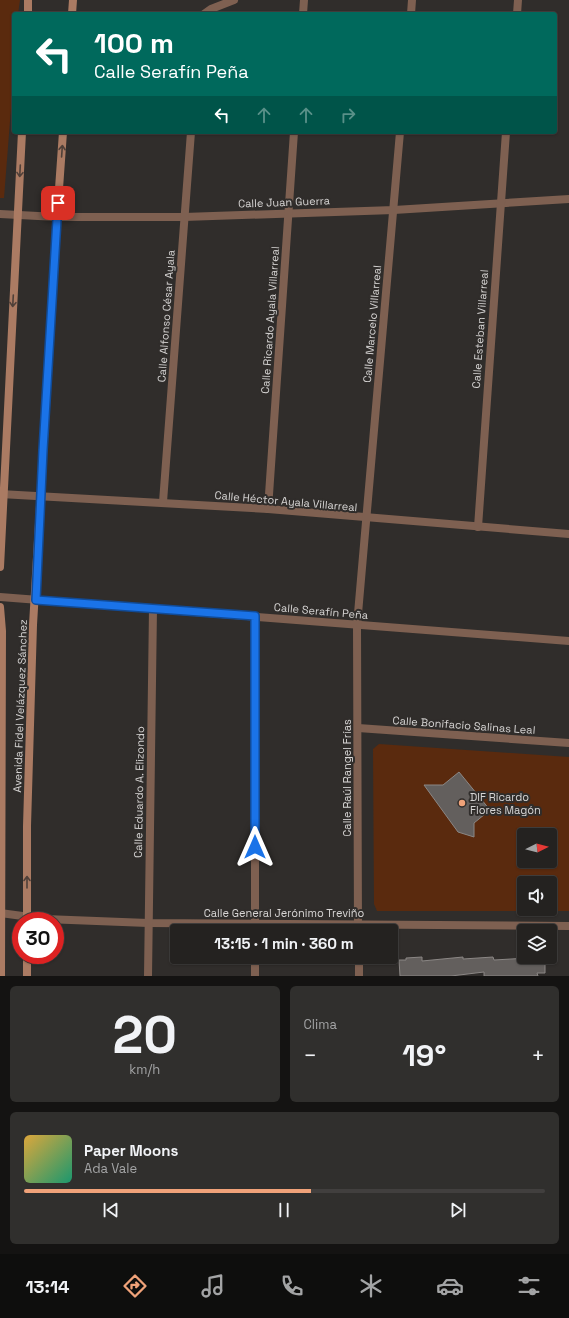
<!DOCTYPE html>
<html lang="es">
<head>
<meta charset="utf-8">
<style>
  :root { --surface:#242220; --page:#302f2d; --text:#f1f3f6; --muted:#a3a4a5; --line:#413f3e; --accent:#f0a279 }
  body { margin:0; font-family:"Space Grotesk",sans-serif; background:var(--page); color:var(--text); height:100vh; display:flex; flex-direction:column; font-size:15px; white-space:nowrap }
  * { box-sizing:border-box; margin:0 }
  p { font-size:13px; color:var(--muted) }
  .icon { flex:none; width:22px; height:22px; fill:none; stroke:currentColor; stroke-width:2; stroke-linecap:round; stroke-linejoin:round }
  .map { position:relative; height:976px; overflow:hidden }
  .details { display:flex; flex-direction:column; gap:10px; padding:10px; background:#141312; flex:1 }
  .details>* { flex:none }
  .banner { position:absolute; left:12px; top:12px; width:545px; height:122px; border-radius:4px; box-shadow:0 1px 3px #0004,0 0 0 1px var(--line); background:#00695c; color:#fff; overflow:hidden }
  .needle { width:26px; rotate:84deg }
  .fabs { position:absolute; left:517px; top:828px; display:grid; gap:8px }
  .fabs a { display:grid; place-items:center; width:40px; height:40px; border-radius:4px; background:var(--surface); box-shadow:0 1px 3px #0004,0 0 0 1px var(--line); font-size:20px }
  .speed { position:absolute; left:12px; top:912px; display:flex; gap:8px; font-size:20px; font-weight:700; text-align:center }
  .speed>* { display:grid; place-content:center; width:52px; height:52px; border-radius:50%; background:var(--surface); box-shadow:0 1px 3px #0004,0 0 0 1px var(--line); line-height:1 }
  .speed .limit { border:6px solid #d22; background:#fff; color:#111 }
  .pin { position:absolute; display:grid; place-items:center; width:34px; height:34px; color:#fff; margin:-17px; border-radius:8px; box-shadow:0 2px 6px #0006 }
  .me { position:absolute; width:44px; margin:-22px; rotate:0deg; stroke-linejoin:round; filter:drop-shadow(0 0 3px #0008) }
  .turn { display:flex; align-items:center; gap:14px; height:84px; padding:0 16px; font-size:18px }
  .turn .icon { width:52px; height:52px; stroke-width:2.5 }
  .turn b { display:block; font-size:28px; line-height:34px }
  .lanes { display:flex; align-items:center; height:38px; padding:0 16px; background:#0003; justify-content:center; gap:20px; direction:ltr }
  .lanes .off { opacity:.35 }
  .big { font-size:30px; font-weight:800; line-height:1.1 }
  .details .tile { flex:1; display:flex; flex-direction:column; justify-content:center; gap:6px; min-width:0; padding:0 14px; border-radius:6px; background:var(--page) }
  .details .dial { align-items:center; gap:0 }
  .dial b { font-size:52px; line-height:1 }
  .song { display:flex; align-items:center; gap:12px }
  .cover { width:48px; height:48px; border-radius:6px; background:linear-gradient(135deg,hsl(40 70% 55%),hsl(160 70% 35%)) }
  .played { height:4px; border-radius:2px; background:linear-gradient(90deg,var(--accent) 55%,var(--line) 55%) }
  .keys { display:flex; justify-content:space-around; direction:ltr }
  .heat { display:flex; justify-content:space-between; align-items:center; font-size:22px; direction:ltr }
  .details .tiles { flex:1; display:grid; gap:10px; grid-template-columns:1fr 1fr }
  .tile:last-child { grid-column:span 2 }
  .trip { position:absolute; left:170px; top:924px; width:228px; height:40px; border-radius:4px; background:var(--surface); box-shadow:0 1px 3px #0004,0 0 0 1px var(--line); font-weight:800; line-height:40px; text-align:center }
  .tab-bar { display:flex; height:64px; justify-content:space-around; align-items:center; background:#0e0e0d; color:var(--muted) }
  .tab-bar .icon { width:28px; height:28px }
  .tab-bar .on { color:var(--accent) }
  .tab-bar b { font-size:18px; color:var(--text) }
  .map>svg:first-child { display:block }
  .green { fill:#5a2a0e; fill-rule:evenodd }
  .building { fill:#635f5d; stroke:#8b8785 }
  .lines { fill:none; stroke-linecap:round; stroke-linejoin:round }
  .street { stroke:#7e6051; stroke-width:8 }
  .secondary { stroke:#ab7b63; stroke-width:8 }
  .oneway { stroke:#4f4039 }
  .route-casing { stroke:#114b97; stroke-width:10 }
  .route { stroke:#1a73e8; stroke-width:7 }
  .poi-dot { fill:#f0a279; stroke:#302d2b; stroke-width:1.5 }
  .labels { text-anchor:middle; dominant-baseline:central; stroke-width:4; stroke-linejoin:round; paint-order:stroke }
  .street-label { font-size:11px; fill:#d7d5d4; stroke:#302d2b }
  .poi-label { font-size:11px; fill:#d7d5d4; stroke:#302d2b; text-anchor:start }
</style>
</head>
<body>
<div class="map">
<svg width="569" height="976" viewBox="0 0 569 976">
  <rect width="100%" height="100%" fill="#302d2b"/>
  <!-- green -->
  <g class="green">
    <polygon points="0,0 20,0 18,14 14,14 14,70 4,198 0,198"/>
    <path d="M379,744L569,757V911H377L374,904L373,749ZM524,835H550V861H524ZM524,883H550V909H524Z"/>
  </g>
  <!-- building -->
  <g class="building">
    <polygon points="459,772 490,810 474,823 474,837 458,832 424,785 443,785"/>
    <polygon points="422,957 422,961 463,957 463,959 493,957 494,960 545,957 545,973 537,973 538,976 484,976 484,972 451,976 400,976 399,960 406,960 406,958"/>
  </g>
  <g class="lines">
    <!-- street -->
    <g class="street">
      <polyline points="204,14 211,9 234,0"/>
      <polyline points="303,14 304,0"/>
      <polyline points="411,14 412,0"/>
      <polyline points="517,14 518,0"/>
      <polyline points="0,214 57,217 184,217 394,210 569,199"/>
      <polyline points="0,494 268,509 569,534"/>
      <polyline points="163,502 191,132"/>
      <polyline points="268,509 294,132"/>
      <polyline points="478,527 506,132"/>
      <polyline points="0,597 569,641"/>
      <polyline points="358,728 569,743"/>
      <polyline points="0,913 45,919 148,923 569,926"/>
      <polyline points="255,931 255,616"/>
      <polyline points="358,931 357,625 400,132"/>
      <polyline points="255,957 255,976"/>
      <polyline points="359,957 359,976"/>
      <polyline points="148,976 153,608"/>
    </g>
    <!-- secondary -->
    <g class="secondary">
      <polyline points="28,14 28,0"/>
      <polyline points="72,14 73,0"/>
      <polyline points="0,567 22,132"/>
      <polyline points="0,607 2,631 1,976"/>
      <polyline points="27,921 27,826 33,625 57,217 63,132"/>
      <polyline points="27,976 27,955"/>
    </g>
  </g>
  <!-- one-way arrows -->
  <defs><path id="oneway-shaft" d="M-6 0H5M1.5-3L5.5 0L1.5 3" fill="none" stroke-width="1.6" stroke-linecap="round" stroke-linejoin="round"/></defs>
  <g class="oneway">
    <use href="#oneway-shaft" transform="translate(62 151) rotate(-86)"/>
    <use href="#oneway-shaft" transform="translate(20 171) rotate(93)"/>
    <use href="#oneway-shaft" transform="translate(13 301) rotate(93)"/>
    <use href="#oneway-shaft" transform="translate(27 882) rotate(-90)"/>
  </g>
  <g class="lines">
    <!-- route casing -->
    <g class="route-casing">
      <polyline id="route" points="58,203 43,450 36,600 255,616 255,847"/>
    </g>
    <!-- route -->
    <use href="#route" class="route"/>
  </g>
  <!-- markers -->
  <circle class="poi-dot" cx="462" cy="803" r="4"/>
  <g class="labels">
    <!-- street labels -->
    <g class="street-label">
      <text transform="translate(284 202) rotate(-2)">Calle Juan Guerra</text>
      <text transform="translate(166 316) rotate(-86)">Calle Alfonso César Ayala</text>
      <text transform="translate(270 320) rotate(-86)">Calle Ricardo Ayala Villarreal</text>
      <text transform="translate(372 324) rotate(-85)">Calle Marcelo Villarreal</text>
      <text transform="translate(480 329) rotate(-86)">Calle Esteban Villarreal</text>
      <text transform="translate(286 501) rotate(5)">Calle Héctor Ayala Villarreal</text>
      <text transform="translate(321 611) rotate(5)">Calle Serafín Peña</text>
      <text transform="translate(20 706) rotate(-88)">Avenida Fidel Velázquez Sánchez</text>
      <text transform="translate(464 725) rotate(4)">Calle Bonifacio Salinas Leal</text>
      <text transform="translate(347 778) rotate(-90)">Calle Raúl Rangel Frías</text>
      <text transform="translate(139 792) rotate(-89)">Calle Eduardo A. Elizondo</text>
      <text x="284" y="913">Calle General Jerónimo Treviño</text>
    </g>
    <!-- poi labels -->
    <g class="poi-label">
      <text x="470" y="797">DIF Ricardo<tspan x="470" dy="13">Flores Magón</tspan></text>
    </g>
  </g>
</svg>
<div class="fabs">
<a><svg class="needle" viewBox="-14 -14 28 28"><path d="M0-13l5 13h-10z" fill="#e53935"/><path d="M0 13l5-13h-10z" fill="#a3a4a5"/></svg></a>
<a><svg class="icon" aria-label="sound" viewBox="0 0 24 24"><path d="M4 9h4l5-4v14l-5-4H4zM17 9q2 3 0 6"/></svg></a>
<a><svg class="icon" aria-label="layers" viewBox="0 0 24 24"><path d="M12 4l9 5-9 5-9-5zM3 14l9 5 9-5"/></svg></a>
</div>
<div class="speed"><div class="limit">30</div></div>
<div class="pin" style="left:58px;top:203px;background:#d93025"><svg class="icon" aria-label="arrive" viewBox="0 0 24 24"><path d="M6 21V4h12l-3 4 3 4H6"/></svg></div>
<svg class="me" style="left:255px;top:847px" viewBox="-20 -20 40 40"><path d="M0-17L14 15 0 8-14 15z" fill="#1a73e8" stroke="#fff" stroke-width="4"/></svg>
<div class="trip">13:15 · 1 min · 360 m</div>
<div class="banner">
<div class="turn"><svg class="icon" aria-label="left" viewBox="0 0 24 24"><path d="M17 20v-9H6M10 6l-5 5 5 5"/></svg><div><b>100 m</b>Calle Serafín Peña</div></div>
<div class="lanes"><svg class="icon" aria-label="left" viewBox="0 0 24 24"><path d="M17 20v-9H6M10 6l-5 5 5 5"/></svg><svg class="icon off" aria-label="ahead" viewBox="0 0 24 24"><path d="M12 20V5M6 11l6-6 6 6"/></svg><svg class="icon off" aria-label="ahead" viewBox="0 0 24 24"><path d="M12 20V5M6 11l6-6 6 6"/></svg><svg class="icon off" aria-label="right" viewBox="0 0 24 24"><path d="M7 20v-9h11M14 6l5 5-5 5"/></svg></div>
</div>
</div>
<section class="details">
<div class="tiles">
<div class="tile dial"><b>20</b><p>km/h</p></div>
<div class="tile"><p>Clima</p>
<div class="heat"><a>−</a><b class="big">19°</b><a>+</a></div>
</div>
<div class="tile">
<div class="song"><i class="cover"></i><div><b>Paper Moons</b><p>Ada Vale</p></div></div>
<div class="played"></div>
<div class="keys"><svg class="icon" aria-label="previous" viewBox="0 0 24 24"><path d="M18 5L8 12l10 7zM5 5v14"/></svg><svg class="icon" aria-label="pause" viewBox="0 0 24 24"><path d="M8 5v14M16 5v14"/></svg><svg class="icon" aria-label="next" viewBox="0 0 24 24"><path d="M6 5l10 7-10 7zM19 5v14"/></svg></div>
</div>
</div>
</section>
<nav class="tab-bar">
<b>13:14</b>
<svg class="icon on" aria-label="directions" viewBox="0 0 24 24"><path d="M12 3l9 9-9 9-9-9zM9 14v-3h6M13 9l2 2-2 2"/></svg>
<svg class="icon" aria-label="music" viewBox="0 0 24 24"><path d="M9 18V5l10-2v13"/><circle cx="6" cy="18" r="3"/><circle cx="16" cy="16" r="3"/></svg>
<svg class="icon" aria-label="phone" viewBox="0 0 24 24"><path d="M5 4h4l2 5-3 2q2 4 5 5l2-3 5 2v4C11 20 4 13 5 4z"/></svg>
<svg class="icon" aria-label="climate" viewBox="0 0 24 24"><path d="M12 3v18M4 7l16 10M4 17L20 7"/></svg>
<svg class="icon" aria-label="car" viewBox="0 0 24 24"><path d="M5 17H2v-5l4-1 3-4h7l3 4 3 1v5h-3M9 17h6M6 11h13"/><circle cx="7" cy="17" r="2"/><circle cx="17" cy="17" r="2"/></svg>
<svg class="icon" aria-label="filters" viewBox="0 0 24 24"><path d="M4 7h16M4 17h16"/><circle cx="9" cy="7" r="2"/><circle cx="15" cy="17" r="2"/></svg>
</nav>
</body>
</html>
